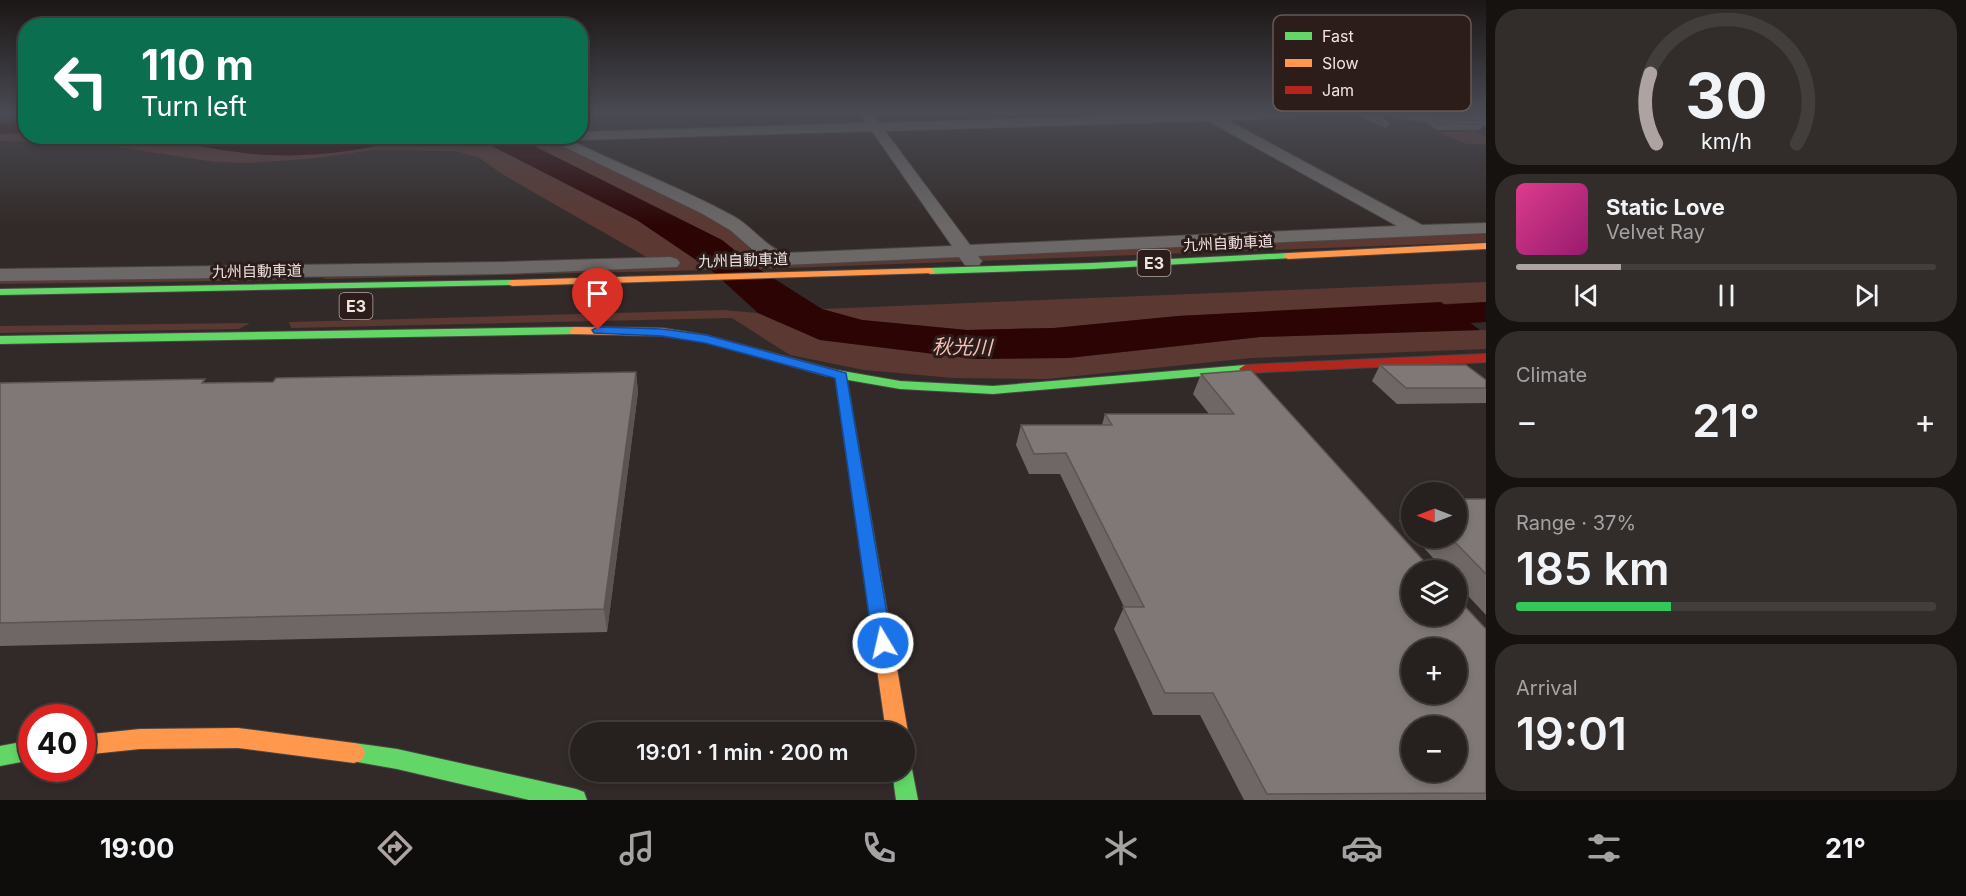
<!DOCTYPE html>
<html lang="en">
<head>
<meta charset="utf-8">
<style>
  :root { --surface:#26201e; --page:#322d2b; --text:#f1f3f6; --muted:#a4a3a4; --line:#423e3c; --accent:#ada3a1 }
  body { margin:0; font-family:Inter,"Noto Sans JP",sans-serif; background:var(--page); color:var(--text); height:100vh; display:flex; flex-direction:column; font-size:22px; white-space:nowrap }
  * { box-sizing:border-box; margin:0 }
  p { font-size:20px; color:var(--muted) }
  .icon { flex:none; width:33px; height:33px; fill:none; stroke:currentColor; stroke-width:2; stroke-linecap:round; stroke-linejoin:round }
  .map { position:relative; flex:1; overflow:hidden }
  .sheet { display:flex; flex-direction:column; gap:9px; padding:9px; background:#151210; width:480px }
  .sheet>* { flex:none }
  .hud { position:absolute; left:18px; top:18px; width:570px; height:126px; border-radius:24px; box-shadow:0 3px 9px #0003,0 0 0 2px var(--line); background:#0b6e4f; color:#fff; overflow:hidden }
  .needle { width:39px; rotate:270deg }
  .tools { position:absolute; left:1401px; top:482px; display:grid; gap:12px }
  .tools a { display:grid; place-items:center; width:66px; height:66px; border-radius:50%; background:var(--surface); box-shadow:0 3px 9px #0003,0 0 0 2px var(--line); font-size:30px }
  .speed { position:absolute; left:18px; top:704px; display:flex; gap:12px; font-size:30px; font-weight:700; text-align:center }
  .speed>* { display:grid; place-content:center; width:78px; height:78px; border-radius:50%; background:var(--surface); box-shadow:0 3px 9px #0003,0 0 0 2px var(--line); line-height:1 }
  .speed .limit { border:9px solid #d22; background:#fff; color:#111 }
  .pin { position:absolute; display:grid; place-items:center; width:51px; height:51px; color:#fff; margin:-62px -26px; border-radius:50% 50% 50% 0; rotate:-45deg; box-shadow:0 0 6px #0007 }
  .pin .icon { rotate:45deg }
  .me { position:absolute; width:66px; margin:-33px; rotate:351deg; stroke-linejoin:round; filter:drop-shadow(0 0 4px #0008) }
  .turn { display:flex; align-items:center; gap:21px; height:126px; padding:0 24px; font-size:27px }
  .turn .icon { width:78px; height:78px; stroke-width:2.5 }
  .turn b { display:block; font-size:42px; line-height:51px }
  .big { font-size:45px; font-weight:600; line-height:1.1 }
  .sheet .widget { flex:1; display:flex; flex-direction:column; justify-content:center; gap:9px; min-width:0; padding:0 21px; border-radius:24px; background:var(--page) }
  .sheet .dial { align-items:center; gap:0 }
  .dial svg { height:156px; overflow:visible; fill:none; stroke:var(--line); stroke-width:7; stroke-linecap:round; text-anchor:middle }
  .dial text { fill:var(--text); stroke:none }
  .song { display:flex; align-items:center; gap:18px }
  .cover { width:72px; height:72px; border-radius:9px; background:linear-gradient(135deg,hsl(330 70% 55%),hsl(320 70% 35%)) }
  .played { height:6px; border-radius:3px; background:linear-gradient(90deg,var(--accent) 25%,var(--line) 25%) }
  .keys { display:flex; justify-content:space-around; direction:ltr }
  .heat { display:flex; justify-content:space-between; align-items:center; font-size:33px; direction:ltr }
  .charge { height:9px; border-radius:4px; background:linear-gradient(90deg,#34c759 37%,var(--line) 0) }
  .trip { position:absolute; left:570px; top:722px; width:345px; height:60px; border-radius:30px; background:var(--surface); box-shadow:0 3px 9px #0003,0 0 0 2px var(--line); font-weight:600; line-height:60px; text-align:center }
  .dock { display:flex; height:96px; justify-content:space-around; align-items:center; background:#0f0d0c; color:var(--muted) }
  .dock .icon { width:42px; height:42px }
  .dock .selected { color:var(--accent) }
  .dock b { font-size:27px; color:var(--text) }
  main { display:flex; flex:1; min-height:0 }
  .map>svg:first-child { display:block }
  .green { fill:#5b3832 }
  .water { fill:#2c0404 }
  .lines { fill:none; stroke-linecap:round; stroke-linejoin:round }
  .river { fill:#2c0404; fill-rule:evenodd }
  .street-casing { stroke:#4c4543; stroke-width:2 }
  .fast-casing { stroke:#4c4543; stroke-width:2 }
  .slow-casing { stroke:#4c4543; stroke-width:2 }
  .jam-casing { stroke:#4c4543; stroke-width:2 }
  .street { fill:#6c6867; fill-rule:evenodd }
  .fast { fill:#63d668; fill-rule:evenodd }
  .slow { fill:#ff974d; fill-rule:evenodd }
  .jam { fill:#b3261e; fill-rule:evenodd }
  .wall { fill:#6e6765 }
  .shaded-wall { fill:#5a5453 }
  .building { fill:#807876; stroke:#5a5453; stroke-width:1.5; fill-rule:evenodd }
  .route { fill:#1a73e8; stroke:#114b97; stroke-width:1.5 }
  .labels { text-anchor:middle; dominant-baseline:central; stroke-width:6; stroke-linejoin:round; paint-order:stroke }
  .far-street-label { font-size:15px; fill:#efe4e2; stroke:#2c1d1a }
  .shield { fill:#2c1d1a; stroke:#b4a8a6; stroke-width:1.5 }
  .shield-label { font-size:16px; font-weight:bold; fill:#efe4e2 }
  .water-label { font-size:20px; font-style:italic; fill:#f7c1b7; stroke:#2c1d1a }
  .key { fill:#2c1d1a; stroke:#665956; stroke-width:1.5 }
  .key-label { font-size:16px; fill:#efe4e2 }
</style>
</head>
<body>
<main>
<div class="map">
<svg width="1486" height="800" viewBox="0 0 1486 800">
  <rect width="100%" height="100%" fill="#322a28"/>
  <!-- green -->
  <g class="green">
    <polygon points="1474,131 1486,137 1486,144 1467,144 1437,132"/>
    <polygon points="25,132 26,136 148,137 251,152 296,152 448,137 482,140 637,220 711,270 323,279 331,273 650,259 502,174 478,157 455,151 374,150 308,159 247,163 215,162 73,140 49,142 0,141 0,133"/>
    <path d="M217,137H363C312,144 269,144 217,137Z"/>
    <polygon points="516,137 540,137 679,201 727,227 765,263 1486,232 1486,242 759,269 722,240"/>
    <polygon points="293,274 294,280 0,284 0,278"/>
    <polygon points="1486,282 1486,302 1178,316 1054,328 967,330 862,320 822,309"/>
    <polygon points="723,310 758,313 820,340 976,359 1068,358 1260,337 1486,330 1486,349 1251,358 1047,379 953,378 864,370 790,355 732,318 291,328 289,322"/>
    <polygon points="250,323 239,329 0,333 0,326"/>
  </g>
  <!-- water -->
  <polygon class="water" points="363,137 516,137 722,240 751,264 822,309 862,320 967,330 1054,328 1178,316 1441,302 1480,330 1260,337 1068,358 976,359 820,340 758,313 711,270 637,220 482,141 448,137 296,152 302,143"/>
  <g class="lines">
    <!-- river -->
    <g class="river">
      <polygon points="26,121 26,133 0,134 0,122"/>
      <path d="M164,136H219L284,142L352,136H404L401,140C360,151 314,157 271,155C239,154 206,147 174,142L167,140Z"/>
      <polygon points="1486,302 1486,322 1406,327 1395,324 1390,317 1395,310 1406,307"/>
    </g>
    <!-- street casing -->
    <g class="street-casing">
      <g id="street">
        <path d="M861,114H873L879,123L1177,114H1301L1295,118L1227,120L1422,225L1486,223V233L978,256L982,261L979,265H965L959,257L784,265L760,256L730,230L701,213L542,136H561C618,164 678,186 733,216C752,226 764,246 785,253L952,246L872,131L580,140L573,136H580V132L866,123ZM1208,121L1397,226L970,245L885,131Z"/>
        <polygon points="1388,114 1486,117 1486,125 1445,124 1395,118"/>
        <polygon points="670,257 677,259 680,263 677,267 500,274 0,281 0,269 500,262"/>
      </g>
    </g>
    <!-- fast casing -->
    <g class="fast-casing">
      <g id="fast">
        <polygon points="1288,253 1293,256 1292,258 1092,269 930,274 925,271 930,268 1092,263"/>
        <polygon points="512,280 516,281 516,285 0,295 0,289"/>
        <polygon points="575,327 581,331 579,334 0,344 0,336"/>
        <polygon points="1245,365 1251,369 1250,372 993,394 900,389 831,377 825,373 831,369 900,381 993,386"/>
        <polygon points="32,740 32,760 0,766 0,746"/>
        <polygon points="354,743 397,749 576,789 584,792 587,800 529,800 397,769 346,760 343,753 346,746"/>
        <polygon points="904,761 911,764 918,800 896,800 892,771 904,771"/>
      </g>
    </g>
    <!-- slow casing -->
    <g class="slow-casing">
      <g id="slow">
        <polygon points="1486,243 1486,249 1288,259 1283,256 1288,253"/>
        <polygon points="930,268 935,271 934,273 512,286 507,283 512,280"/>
        <polygon points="575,327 662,328 706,335 836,370 837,373 846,373 908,732 904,739 904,732 886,732 835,376 826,376 705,342 662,336 571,334 569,331"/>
        <polygon points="238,728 354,743 362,746 365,753 362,760 354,763 238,748 140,749 82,755 82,735 140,729"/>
      </g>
    </g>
    <!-- jam casing -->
    <g class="jam-casing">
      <polygon id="jam" points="1486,354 1486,362 1245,373 1239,369 1245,365"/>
    </g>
    <!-- street -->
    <use href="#street" class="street"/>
    <!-- fast -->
    <use href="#fast" class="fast"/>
    <!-- slow -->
    <use href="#slow" class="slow"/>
    <!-- jam -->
    <use href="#jam" class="jam"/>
  </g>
  <!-- wall -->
  <g class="wall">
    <polygon points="1353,114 1379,114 1389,123 1386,128"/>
    <polygon points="1448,114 1484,114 1483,115"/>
    <polygon points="1430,118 1483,124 1480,130 1438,130 1427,124"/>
    <polygon points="1380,365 1486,388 1486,403 1397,404 1372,381"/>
    <polygon points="636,372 638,392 607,632 0,646 0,383 207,383 273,382"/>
    <polygon points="1201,374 1486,629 1486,800 1244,800 1200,715 1153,715 1114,629 1124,607 1060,474 1029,474 1016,445 1021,425 1102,425 1105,414 1209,414 1193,394"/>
    <polygon points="1486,499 1486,615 1456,583 1456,570 1444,570 1414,537 1456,537"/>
    <polygon points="1412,502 1412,534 1399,521"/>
  </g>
  <!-- shaded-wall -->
  <polygon class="shaded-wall" points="636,372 638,392 607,632 604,609"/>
  <!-- building -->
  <g class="building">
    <polygon points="1362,114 1379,114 1389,123 1388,125"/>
    <polygon points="1430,118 1448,120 1484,121 1483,124 1441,123"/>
    <polygon points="1380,365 1466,365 1486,380 1486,388 1406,388"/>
    <path d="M1251,370L1432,570H1412V615H1456V597L1486,629V793L1267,794L1213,693H1165L1123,607H1144L1066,453L1034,454L1021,425H1112L1105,414H1234L1201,374ZM1412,648H1456V693H1412ZM1412,726H1456V771H1412Z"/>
    <polygon points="636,372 604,609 0,623 0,383 205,379 202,383 273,382 276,378"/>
    <polygon points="1456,499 1486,499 1486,574 1450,537 1456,537"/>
  </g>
  <!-- sky -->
  <linearGradient id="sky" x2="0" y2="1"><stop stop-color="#1c1716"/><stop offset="0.5" stop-color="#494a53"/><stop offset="1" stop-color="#494a53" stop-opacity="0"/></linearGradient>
  <rect width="1486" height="226" fill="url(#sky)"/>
  <!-- route -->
  <polygon class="route" points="598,327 662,329 706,335 846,373 892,643 890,649 883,651 876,649 873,643 835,378 705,343 662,336 594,333 592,330"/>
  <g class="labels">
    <!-- far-street labels -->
    <g class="far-street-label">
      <text transform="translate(1228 243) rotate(-3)">九州自動車道</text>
      <text transform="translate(743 260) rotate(-2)">九州自動車道</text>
      <text transform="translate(257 271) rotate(-1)">九州自動車道</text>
    </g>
    <!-- shield labels -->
    <g class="shield">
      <rect x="1137.5" y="250" width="33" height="26" rx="4.5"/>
      <rect x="339.5" y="293" width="33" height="26" rx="4.5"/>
    </g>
    <g class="shield-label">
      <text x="1154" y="263">E3</text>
      <text x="356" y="306">E3</text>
    </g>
    <!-- water labels -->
    <g class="water-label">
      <text transform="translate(962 347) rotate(1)">秋光川</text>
    </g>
  </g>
  <!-- legend -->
  <rect x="1273" y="15" width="198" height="96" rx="9" class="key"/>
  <rect x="1285" y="32" width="27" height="8" fill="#63d668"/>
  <rect x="1285" y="59" width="27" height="8" fill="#ff974d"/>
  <rect x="1285" y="86" width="27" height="8" fill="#b3261e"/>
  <g class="key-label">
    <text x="1322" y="42">Fast</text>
    <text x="1322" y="69">Slow</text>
    <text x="1322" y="96">Jam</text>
  </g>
</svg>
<div class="tools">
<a><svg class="needle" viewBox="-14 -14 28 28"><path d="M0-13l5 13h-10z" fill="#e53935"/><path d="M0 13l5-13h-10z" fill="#a4a3a4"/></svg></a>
<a><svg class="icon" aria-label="layers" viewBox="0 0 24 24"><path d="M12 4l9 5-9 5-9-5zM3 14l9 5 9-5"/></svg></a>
<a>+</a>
<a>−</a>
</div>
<div class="speed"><div class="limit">40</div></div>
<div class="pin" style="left:598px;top:330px;background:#d93025"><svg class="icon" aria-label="arrive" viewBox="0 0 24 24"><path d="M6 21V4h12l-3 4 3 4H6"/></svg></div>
<svg class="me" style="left:883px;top:643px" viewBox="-20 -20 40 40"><circle r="17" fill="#1a73e8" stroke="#fff" stroke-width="3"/><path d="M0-11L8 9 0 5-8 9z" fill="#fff"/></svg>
<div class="trip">19:01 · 1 min · 200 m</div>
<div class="hud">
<div class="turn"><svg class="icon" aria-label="left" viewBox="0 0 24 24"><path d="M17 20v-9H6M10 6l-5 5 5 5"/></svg><div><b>110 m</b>Turn left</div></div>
</div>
</div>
<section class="sheet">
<div class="widget dial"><svg viewBox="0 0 100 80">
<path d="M14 69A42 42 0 1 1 86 69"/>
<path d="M14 69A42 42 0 0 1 11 33" stroke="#ada3a1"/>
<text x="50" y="56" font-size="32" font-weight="700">30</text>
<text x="50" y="72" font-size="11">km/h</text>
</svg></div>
<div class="widget">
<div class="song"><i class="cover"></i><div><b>Static Love</b><p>Velvet Ray</p></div></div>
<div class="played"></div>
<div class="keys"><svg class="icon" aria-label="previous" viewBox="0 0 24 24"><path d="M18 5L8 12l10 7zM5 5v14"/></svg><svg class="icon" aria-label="pause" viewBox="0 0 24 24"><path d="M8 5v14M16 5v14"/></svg><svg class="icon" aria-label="next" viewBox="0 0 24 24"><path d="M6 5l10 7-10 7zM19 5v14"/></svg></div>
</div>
<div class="widget"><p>Climate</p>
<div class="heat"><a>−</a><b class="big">21°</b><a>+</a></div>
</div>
<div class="widget"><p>Range · 37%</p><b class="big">185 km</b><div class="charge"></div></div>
<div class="widget"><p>Arrival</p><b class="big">19:01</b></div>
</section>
</main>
<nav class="dock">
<b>19:00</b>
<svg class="icon selected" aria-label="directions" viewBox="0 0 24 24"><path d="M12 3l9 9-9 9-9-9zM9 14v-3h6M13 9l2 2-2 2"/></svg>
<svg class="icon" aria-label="music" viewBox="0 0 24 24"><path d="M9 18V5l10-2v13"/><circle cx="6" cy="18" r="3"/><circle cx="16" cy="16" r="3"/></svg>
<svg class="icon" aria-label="phone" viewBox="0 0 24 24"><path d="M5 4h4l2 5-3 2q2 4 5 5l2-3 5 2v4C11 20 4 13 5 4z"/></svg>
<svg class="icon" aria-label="climate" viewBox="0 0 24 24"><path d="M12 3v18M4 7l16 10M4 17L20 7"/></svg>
<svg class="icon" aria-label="car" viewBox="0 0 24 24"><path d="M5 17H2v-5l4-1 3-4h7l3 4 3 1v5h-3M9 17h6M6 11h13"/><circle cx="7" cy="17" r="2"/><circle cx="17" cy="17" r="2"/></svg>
<svg class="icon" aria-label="filters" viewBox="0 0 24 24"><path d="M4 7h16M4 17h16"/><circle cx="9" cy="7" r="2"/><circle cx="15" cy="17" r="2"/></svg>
<b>21°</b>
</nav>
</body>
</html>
